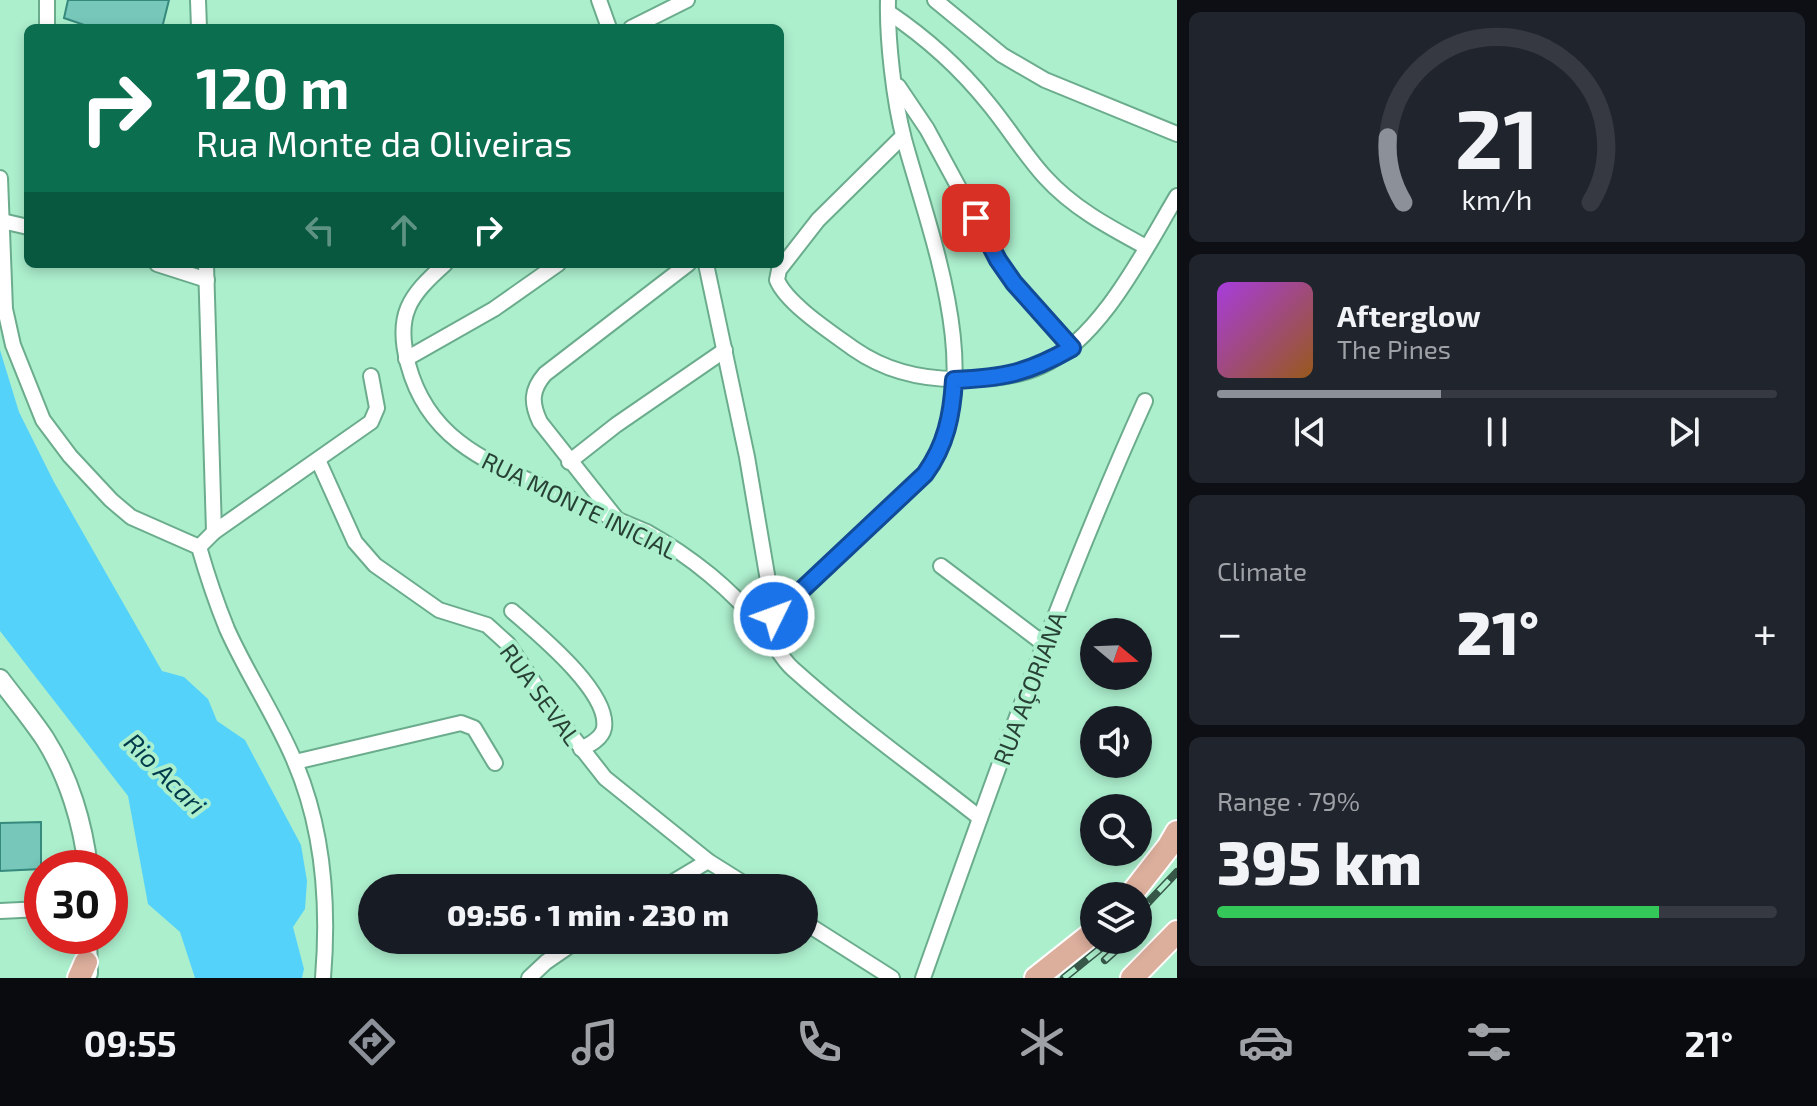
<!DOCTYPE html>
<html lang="en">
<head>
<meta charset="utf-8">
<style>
  :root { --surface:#171b24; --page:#20242c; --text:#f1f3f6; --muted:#9ea1a6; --line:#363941; --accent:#8c9099 }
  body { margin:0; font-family:"Exo 2",sans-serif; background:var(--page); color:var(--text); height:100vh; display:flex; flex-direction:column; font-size:30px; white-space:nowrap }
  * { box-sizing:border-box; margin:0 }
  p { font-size:26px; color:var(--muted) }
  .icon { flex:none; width:44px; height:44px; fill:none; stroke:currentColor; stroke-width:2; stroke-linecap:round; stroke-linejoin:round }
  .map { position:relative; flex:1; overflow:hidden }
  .drawer { display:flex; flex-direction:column; gap:12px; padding:12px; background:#0d0f14; width:640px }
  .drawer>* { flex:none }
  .guide { position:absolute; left:24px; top:24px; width:760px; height:244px; border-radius:12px; box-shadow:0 4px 12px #0003; background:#0b6e4f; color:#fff; overflow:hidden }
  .needle { width:52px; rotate:109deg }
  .controls { position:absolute; left:1080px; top:618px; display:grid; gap:16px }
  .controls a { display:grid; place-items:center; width:72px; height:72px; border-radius:50%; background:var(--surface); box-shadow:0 4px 12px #0003; font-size:40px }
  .speed { position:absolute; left:24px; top:850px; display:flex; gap:16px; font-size:40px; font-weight:700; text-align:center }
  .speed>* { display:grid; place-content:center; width:104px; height:104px; border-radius:50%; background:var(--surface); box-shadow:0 4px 12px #0003; line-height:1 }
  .speed .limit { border:12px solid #d22; background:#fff; color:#111 }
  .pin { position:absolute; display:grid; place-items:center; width:68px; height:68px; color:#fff; margin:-34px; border-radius:16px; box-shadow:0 4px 12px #0006 }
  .me { position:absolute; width:88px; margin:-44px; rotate:48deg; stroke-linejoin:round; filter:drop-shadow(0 0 6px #0008) }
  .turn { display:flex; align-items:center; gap:28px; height:168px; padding:0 40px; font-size:36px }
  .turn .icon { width:104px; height:104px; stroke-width:2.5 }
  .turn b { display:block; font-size:56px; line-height:68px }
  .lanes { display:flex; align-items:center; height:76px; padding:0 40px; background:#0003; justify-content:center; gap:40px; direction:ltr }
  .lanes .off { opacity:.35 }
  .big { font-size:60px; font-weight:800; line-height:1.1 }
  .drawer .widget { flex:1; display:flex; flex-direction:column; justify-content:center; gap:12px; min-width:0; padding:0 28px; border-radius:12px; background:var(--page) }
  .drawer .dial { align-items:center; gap:0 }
  .dial svg { height:208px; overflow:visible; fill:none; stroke:var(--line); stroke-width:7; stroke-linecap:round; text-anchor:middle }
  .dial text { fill:var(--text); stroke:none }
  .song { display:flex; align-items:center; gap:24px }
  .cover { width:96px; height:96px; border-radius:12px; background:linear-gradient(135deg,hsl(280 70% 55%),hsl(30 70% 35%)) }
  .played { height:8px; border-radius:4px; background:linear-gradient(90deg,var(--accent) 40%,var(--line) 40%) }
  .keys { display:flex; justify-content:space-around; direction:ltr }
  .heat { display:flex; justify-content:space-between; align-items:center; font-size:44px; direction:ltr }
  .charge { height:12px; border-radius:6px; background:linear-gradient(90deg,#34c759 79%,var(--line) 0) }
  .trip { position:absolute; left:358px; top:874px; width:460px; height:80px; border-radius:40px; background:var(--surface); box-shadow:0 4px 12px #0003; font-weight:800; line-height:80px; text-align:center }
  .tabs { display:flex; height:128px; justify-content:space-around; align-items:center; background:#090b0e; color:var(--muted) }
  .tabs .icon { width:56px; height:56px }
  .tabs .active { color:var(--accent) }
  .tabs b { font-size:36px; color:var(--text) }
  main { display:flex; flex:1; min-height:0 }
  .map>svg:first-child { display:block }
  .water { fill:#55d2f9 }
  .building { fill:#77c8ba; stroke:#36897d; stroke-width:2 }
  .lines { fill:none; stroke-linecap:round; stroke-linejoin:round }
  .minor-casing { stroke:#6bac8d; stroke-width:18 }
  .tertiary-casing { stroke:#6bac8d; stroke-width:22 }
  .primary-casing { stroke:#fff; stroke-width:26 }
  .minor { stroke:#fff; stroke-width:14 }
  .tertiary { stroke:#fff; stroke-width:18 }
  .primary { stroke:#dcae9c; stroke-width:22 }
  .rail-casing { stroke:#375748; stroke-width:8 }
  .rail { stroke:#acefcd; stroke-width:5; stroke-dasharray:15; stroke-linecap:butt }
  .route-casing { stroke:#114b97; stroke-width:20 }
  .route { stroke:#1a73e8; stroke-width:14 }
  .labels { text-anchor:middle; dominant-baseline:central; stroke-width:8; stroke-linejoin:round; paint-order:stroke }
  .street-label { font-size:24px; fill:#274235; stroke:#acefcd }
  .water-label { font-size:26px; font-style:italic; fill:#003a4a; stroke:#acefcd }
</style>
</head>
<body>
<main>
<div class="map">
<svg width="1177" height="978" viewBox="0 0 1177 978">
  <rect width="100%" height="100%" fill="#acefcd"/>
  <!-- water -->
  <polygon class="water" points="0,350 19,412 54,482 162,671 184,677 208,699 217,721 245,740 301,845 307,881 305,909 293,927 304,969 302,978 195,978 180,932 148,904 128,796 0,631"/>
  <!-- building -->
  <g class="building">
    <polygon points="68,0 169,0 162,28 93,28 64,18"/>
    <polygon points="41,822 41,869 0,871 0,823"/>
  </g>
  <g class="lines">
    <!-- minor casing -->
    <g class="minor-casing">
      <g id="minor">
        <polyline points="47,0 47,28"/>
        <polyline points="198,0 199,28"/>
        <polyline points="599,0 609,28"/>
        <polyline points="935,0 1002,55 1045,80 1177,134"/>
        <path d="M888,12C925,37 960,68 988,103C1008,127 1024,154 1045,177C1073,208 1109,227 1146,247"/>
        <polyline points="631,28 687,0"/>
        <polyline points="898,86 927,129 998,260 1014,283 1072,348"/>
        <path d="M903,136L818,220L779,270L777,280C787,304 832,333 854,349C887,372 923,380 963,379C990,379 1017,377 1041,366C1101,339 1144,251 1177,196"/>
        <path d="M0,178L5,309L13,345L43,420L70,456L111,500L131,517L199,547C207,575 216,602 227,629C247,674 275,715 294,760C324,829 329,905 323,978"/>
        <polyline points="2,221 28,227"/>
        <polyline points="157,264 207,280"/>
        <polyline points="206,264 214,532"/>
        <path d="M445,264C409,296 395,315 408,364C428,440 487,462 552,491C583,505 615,519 647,532C690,556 733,590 764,630C774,642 781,659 793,669C852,722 918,769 980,818"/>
        <polyline points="706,264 747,457 774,616"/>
        <polyline points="406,359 494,309 558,264"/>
        <polyline points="318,460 355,542 375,565 439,610 487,625 508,644 554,713 605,778 708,861 751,888"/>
        <polyline points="569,462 616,425 725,350"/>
        <path d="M616,518L540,422C531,403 531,390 545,374L688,264"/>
        <polyline points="199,547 214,532 371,422 377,408 371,376"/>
        <polyline points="941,566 1044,644"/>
        <path d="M512,611C537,633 610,692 604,728C602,739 589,745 581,749"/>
        <path d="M763,628L925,474C991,384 930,235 904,139C894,101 887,39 888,0"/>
        <polyline points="295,762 461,723 474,728 495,763"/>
        <polyline points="663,888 708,861"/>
        <polyline points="0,911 42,909"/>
        <polyline points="804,922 892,978"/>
        <polyline points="529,978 546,962 578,940"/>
        <path d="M923,978C992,784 1060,589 1145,401"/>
      </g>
    </g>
    <!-- tertiary casing -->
    <g class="tertiary-casing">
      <g id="tertiary">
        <path d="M0,679C15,699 31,718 45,739C69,777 83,824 88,868"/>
        <polyline points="87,936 88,973"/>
      </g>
    </g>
    <!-- primary casing -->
    <g class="primary-casing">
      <g id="primary">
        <polyline points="1130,896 1169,846 1177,832"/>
        <polyline points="79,978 86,962"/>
        <polyline points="1036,978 1094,932"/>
        <polyline points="1132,978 1177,932"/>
      </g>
    </g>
    <!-- minor -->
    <use href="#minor" class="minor"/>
    <!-- tertiary -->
    <use href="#tertiary" class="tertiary"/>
    <!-- primary -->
    <use href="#primary" class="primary"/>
    <!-- rail casing -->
    <g class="rail-casing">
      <g id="rail">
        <polyline points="1138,913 1177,872"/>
        <polyline points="1105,960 1127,940"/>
        <polyline points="1064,978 1111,940"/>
      </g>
    </g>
    <!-- rail -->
    <use href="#rail" class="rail"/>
  </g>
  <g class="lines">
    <!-- route casing -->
    <g class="route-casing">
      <path id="route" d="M774,616L925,474C946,445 952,415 954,380C1004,378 1028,373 1072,348L1014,283L998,260L976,218"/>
    </g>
    <!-- route -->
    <use href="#route" class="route"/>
  </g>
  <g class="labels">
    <!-- street labels -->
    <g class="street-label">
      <text transform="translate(580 505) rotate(26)">RUA MONTE INICIAL</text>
      <text transform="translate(1029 688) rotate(-69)">RUA AÇORIANA</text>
      <text transform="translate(541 694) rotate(54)">RUA SEVAL</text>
    </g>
    <!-- water labels -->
    <g class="water-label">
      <text transform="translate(166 773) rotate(45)">Rio Acari</text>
    </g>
  </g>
</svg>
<div class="controls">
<a><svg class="needle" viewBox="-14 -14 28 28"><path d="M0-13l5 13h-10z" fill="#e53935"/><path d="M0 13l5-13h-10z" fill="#9ea1a6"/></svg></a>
<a><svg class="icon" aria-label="sound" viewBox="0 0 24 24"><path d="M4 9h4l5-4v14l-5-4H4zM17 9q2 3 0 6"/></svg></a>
<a><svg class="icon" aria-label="search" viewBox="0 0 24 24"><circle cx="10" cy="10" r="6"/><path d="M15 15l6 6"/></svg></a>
<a><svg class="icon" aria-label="layers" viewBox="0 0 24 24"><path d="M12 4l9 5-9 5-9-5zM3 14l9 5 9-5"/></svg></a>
</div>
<div class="speed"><div class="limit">30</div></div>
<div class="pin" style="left:976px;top:218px;background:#d93025"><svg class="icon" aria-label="arrive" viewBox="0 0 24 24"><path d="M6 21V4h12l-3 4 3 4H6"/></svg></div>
<svg class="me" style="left:774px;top:616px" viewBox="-20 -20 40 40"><circle r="17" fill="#1a73e8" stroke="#fff" stroke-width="3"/><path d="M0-11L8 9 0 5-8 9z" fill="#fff"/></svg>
<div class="trip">09:56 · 1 min · 230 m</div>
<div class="guide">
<div class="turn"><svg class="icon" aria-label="right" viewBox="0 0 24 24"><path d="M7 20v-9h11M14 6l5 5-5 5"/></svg><div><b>120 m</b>Rua Monte da Oliveiras</div></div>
<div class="lanes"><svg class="icon off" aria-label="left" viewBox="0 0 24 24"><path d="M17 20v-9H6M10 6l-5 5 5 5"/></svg><svg class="icon off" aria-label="ahead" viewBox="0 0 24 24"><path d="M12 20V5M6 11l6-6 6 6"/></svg><svg class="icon" aria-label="right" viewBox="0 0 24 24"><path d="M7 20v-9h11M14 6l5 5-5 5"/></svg></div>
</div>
</div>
<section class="drawer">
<div class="widget dial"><svg viewBox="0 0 100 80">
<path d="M14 69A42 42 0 1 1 86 69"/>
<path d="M14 69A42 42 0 0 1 8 44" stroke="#8c9099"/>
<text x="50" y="56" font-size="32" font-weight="700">21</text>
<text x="50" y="72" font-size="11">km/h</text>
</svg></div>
<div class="widget">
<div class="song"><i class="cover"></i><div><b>Afterglow</b><p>The Pines</p></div></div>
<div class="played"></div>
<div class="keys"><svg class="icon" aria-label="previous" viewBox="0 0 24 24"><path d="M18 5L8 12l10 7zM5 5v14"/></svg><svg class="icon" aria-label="pause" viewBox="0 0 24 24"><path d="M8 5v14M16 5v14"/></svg><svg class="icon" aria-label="next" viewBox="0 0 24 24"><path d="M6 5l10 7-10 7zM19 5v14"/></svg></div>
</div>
<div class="widget"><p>Climate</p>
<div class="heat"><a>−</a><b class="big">21°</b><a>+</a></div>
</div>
<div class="widget"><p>Range · 79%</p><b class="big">395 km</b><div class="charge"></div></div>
</section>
</main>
<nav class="tabs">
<b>09:55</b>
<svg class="icon active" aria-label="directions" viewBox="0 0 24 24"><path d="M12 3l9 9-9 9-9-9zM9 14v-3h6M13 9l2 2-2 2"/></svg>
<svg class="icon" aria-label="music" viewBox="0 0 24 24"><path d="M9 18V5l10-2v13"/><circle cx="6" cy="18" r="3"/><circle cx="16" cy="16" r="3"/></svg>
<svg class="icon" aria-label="phone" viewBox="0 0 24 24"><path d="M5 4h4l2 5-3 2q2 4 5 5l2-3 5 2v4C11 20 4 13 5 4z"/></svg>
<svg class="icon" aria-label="climate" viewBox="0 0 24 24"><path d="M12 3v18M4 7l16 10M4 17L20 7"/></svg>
<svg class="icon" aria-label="car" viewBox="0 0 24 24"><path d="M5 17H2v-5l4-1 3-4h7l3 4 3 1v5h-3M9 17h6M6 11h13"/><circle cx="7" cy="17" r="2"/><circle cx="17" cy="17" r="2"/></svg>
<svg class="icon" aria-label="filters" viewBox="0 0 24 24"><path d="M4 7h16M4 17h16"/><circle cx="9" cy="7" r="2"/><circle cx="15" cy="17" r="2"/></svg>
<b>21°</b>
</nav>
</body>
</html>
